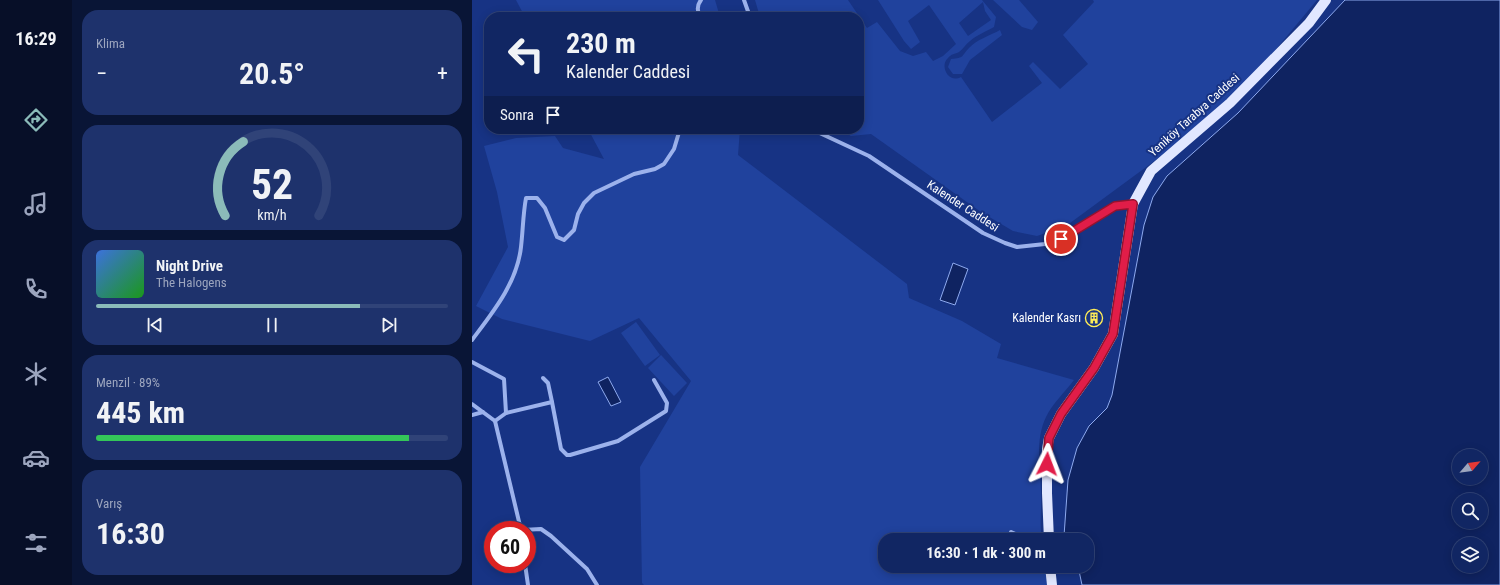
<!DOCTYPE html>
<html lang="tr">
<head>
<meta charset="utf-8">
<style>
  :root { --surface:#112663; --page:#1e326c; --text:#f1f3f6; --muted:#9ca5be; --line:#304378; --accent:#8bbbb9 }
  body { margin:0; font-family:"Roboto Condensed",sans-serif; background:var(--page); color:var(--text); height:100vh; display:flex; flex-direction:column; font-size:15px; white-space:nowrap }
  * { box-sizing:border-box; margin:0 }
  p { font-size:13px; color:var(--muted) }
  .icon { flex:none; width:22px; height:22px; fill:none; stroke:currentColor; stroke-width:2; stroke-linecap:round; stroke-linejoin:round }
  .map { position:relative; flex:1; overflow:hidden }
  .panel { display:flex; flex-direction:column; gap:10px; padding:10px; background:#091536; width:400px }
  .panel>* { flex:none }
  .banner { position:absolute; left:12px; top:12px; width:380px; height:122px; border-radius:16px; box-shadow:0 2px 10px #0003,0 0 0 1px var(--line); background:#112663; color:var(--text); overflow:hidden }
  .needle { width:26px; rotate:62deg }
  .buttons { position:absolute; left:980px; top:449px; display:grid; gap:8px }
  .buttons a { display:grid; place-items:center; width:36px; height:36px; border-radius:50%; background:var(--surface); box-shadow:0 2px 10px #0003,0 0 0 1px var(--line); font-size:20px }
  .speed { position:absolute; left:12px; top:521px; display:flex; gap:8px; font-size:20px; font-weight:700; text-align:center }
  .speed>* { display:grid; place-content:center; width:52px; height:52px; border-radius:50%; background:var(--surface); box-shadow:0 2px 10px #0003,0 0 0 1px var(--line); line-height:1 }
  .speed .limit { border:6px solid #d22; background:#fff; color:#111 }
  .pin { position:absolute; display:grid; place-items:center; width:34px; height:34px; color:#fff; margin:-17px; border:2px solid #fff; border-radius:50%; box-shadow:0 1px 4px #0007 }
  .me { position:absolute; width:44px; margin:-22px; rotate:3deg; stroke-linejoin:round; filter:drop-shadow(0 0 3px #0008) }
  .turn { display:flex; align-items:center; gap:14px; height:84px; padding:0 16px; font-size:18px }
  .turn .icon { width:52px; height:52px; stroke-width:2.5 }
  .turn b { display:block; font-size:28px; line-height:34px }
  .then { display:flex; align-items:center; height:38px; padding:0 16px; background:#0003; gap:8px; font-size:15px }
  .big { font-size:30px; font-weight:700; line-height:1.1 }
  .panel .tile { flex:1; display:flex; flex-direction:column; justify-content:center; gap:6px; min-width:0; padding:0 14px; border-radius:16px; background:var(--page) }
  .panel .dial { align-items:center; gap:0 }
  .dial svg { height:104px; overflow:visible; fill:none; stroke:var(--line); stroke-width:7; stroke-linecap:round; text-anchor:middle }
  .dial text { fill:var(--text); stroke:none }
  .song { display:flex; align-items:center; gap:12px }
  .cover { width:48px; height:48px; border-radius:6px; background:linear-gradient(135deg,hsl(220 70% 55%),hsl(120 70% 35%)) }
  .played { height:4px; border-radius:2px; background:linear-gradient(90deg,var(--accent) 75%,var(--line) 75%) }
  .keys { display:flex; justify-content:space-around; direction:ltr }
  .heat { display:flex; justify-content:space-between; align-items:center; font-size:22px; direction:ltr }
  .charge { height:6px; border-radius:3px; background:linear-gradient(90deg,#34c759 89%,var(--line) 0) }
  .trip { position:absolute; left:406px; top:533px; width:216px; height:40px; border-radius:16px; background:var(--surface); box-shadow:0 2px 10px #0003,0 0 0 1px var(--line); font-weight:700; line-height:40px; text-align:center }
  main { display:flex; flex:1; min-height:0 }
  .menu { display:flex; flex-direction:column; width:72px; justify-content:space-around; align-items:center; background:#070f28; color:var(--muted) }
  .menu .icon { width:28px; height:28px }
  .menu .on { color:var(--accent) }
  .menu b { font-size:18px; color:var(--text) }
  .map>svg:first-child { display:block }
  .green { fill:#20429d; fill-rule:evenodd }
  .water { fill:#0f2361; stroke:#8eaaef; fill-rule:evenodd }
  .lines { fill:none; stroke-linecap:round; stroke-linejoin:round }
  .street { stroke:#9cb2ec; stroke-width:4 }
  .primary { stroke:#e1e7ff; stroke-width:10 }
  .route-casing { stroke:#92132f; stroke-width:10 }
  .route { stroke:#e11d48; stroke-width:7 }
  .labels { text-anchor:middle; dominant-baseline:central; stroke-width:4; stroke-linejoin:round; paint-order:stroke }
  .street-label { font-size:12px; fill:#fff; stroke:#173384 }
  .poi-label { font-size:12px; fill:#fff; stroke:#173384; text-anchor:end }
</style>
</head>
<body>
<main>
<nav class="menu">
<b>16:29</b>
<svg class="icon on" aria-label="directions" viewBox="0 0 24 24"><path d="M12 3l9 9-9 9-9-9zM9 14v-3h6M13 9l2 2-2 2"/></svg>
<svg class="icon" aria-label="music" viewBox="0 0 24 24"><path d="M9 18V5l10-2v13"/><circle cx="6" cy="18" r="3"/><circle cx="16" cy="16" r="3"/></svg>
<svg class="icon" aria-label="phone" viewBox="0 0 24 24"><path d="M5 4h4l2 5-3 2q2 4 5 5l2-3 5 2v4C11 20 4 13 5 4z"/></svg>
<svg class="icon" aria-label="climate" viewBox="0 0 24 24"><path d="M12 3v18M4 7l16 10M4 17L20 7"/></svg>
<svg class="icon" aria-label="car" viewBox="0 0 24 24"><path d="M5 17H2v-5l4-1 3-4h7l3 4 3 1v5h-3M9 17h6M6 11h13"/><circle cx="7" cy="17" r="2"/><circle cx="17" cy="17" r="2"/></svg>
<svg class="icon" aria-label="filters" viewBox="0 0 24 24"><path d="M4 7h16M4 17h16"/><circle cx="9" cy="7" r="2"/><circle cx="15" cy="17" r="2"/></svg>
</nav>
<section class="panel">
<div class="tile"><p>Klima</p>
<div class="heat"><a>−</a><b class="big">20.5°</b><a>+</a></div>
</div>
<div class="tile dial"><svg viewBox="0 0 100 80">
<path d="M14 69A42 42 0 1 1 86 69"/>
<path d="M14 69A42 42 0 0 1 28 12" stroke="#8bbbb9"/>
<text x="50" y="56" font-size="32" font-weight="700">52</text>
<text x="50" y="72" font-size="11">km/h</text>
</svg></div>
<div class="tile">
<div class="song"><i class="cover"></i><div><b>Night Drive</b><p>The Halogens</p></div></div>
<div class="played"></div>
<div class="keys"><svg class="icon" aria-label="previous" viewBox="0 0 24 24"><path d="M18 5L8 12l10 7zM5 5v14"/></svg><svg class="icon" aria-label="pause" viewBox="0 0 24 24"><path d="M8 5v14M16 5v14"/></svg><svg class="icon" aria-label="next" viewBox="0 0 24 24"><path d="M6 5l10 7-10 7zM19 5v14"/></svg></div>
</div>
<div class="tile"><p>Menzil · 89%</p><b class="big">445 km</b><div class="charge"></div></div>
<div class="tile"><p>Varış</p><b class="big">16:30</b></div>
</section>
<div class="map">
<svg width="1028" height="585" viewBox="0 0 1028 585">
  <rect width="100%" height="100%" fill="#173384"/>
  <!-- green -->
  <g class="green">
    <polygon points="44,0 243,0 248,17 53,17"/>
    <path d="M283,0H376L395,28L405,22L428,51L441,56L454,52L461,61L471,56L484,44L457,5L436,21L448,42L439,49L432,41L406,0H510L524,17L522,27C515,31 505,35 498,41C494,44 491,49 487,52C483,54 479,54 476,58C467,66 477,84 489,77L520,122L570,83L557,66L561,62L588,89L616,64L591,35L622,2L621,0H845L786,71L715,137L594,226L565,236L541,231L509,212L399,134L379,136L366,129H387V17H288ZM511,2L513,11L519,20L496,36L487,23Z"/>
    <polygon points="521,0 547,0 566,22 560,30 550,27"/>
    <path d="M528,30L530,35L498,60L490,74H481L476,67L479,59C493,58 489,56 497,48C504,40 519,35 528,30Z"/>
    <path d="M116,129H268L266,155L435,284L437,298L490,321L529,344L525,358L602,380C593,392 580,404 574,417C563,440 568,466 569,491C570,507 567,524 570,540H413V566H574L575,585H172L170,583L168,467L219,381L167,318L118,341L30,319L4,306L36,247L25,192L12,146L44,138L83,136L91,148L132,159Z"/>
    <polygon points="164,322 188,355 173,366 149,333"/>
    <polygon points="189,355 215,383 202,396 176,368"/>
  </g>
  <!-- water -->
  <g class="water">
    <path d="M873,0H1028V585H610L606,566H615V540H594L592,536L596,480L605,448L617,426L635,408L640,395L672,225L681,197L695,176L766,113ZM987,456H1009V478H987ZM987,500H1009V522H987ZM987,544H1009V566H987Z"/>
    <polygon points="481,263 496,269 483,305 468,300"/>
    <polygon points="136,377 149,402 139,406 126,382"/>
  </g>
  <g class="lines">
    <!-- street -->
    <g class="street">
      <polyline points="272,0 278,17"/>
      <path d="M228,17C225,11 225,5 229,0"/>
      <polyline points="339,129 397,156 511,233 533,243 545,247 573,244 589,239 643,206 661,204"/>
      <path d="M0,340C21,312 45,283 49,247C51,230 51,214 54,198H65L73,208L85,237L92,240L102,230L106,214L112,203L122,193L162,174L183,169L192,164L202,149L208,129"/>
      <polyline points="0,362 32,379 34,413"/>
      <polyline points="71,378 76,383 80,402"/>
      <polyline points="0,404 23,421 49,530"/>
      <polyline points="0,415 11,412"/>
      <polyline points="23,421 34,413 80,402 89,449 95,455 98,455 146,441 194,411 195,403 182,380"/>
      <polyline points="50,530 69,529 79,536 115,569 125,585"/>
      <polyline points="537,540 539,532 556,540"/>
      <polyline points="53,564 56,585"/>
      <polyline points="546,566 547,571"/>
      <polyline points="569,566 572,571 577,572"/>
    </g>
    <!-- primary -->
    <g class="primary">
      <polyline points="577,540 575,493 575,449 577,438 589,414 622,368 641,334 661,204 679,171 758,103 837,23 854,0"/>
      <polyline points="578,566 580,585"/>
    </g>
  </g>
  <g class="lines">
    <!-- route casing -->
    <g class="route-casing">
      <polyline id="route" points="575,464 577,438 589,414 622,368 641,334 661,204 643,206 589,239"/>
    </g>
    <!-- route -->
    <use href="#route" class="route"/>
  </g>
  <!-- icons -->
  <defs>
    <g id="building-ring" transform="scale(0.9)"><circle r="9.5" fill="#173384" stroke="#ffed57" stroke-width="1.5"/><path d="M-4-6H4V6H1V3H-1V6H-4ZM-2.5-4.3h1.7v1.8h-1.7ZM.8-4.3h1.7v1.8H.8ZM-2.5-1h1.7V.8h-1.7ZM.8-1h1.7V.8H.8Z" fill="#ffed57"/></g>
  </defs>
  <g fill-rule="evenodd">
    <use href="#building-ring" x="622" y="318"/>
  </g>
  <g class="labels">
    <!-- street labels -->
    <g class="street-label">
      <text transform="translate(722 115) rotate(-42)">Yeniköy Tarabya Caddesi</text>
      <text transform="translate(491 206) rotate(33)">Kalender Caddesi</text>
    </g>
    <!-- poi labels -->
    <g class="poi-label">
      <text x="609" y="318">Kalender Kasrı</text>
    </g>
  </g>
</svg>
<div class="buttons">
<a><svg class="needle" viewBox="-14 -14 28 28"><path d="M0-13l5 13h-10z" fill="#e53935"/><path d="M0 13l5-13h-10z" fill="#9ca5be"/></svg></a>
<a><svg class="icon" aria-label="search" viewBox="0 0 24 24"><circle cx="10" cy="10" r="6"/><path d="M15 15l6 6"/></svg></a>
<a><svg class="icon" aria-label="layers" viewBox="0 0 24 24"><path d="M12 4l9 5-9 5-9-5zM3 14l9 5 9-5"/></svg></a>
</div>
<div class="speed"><div class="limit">60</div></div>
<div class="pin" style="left:589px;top:239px;background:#d93025"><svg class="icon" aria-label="arrive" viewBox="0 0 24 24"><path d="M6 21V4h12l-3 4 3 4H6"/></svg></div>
<svg class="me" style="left:575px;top:464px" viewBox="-20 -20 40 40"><path d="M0-17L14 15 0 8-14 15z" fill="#e11d48" stroke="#fff" stroke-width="4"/></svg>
<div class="trip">16:30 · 1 dk · 300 m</div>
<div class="banner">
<div class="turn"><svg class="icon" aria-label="left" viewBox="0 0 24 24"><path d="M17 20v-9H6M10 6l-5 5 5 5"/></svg><div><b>230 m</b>Kalender Caddesi</div></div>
<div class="then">Sonra<svg class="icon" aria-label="arrive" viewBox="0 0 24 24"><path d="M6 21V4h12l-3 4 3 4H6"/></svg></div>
</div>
</div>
</main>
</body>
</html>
